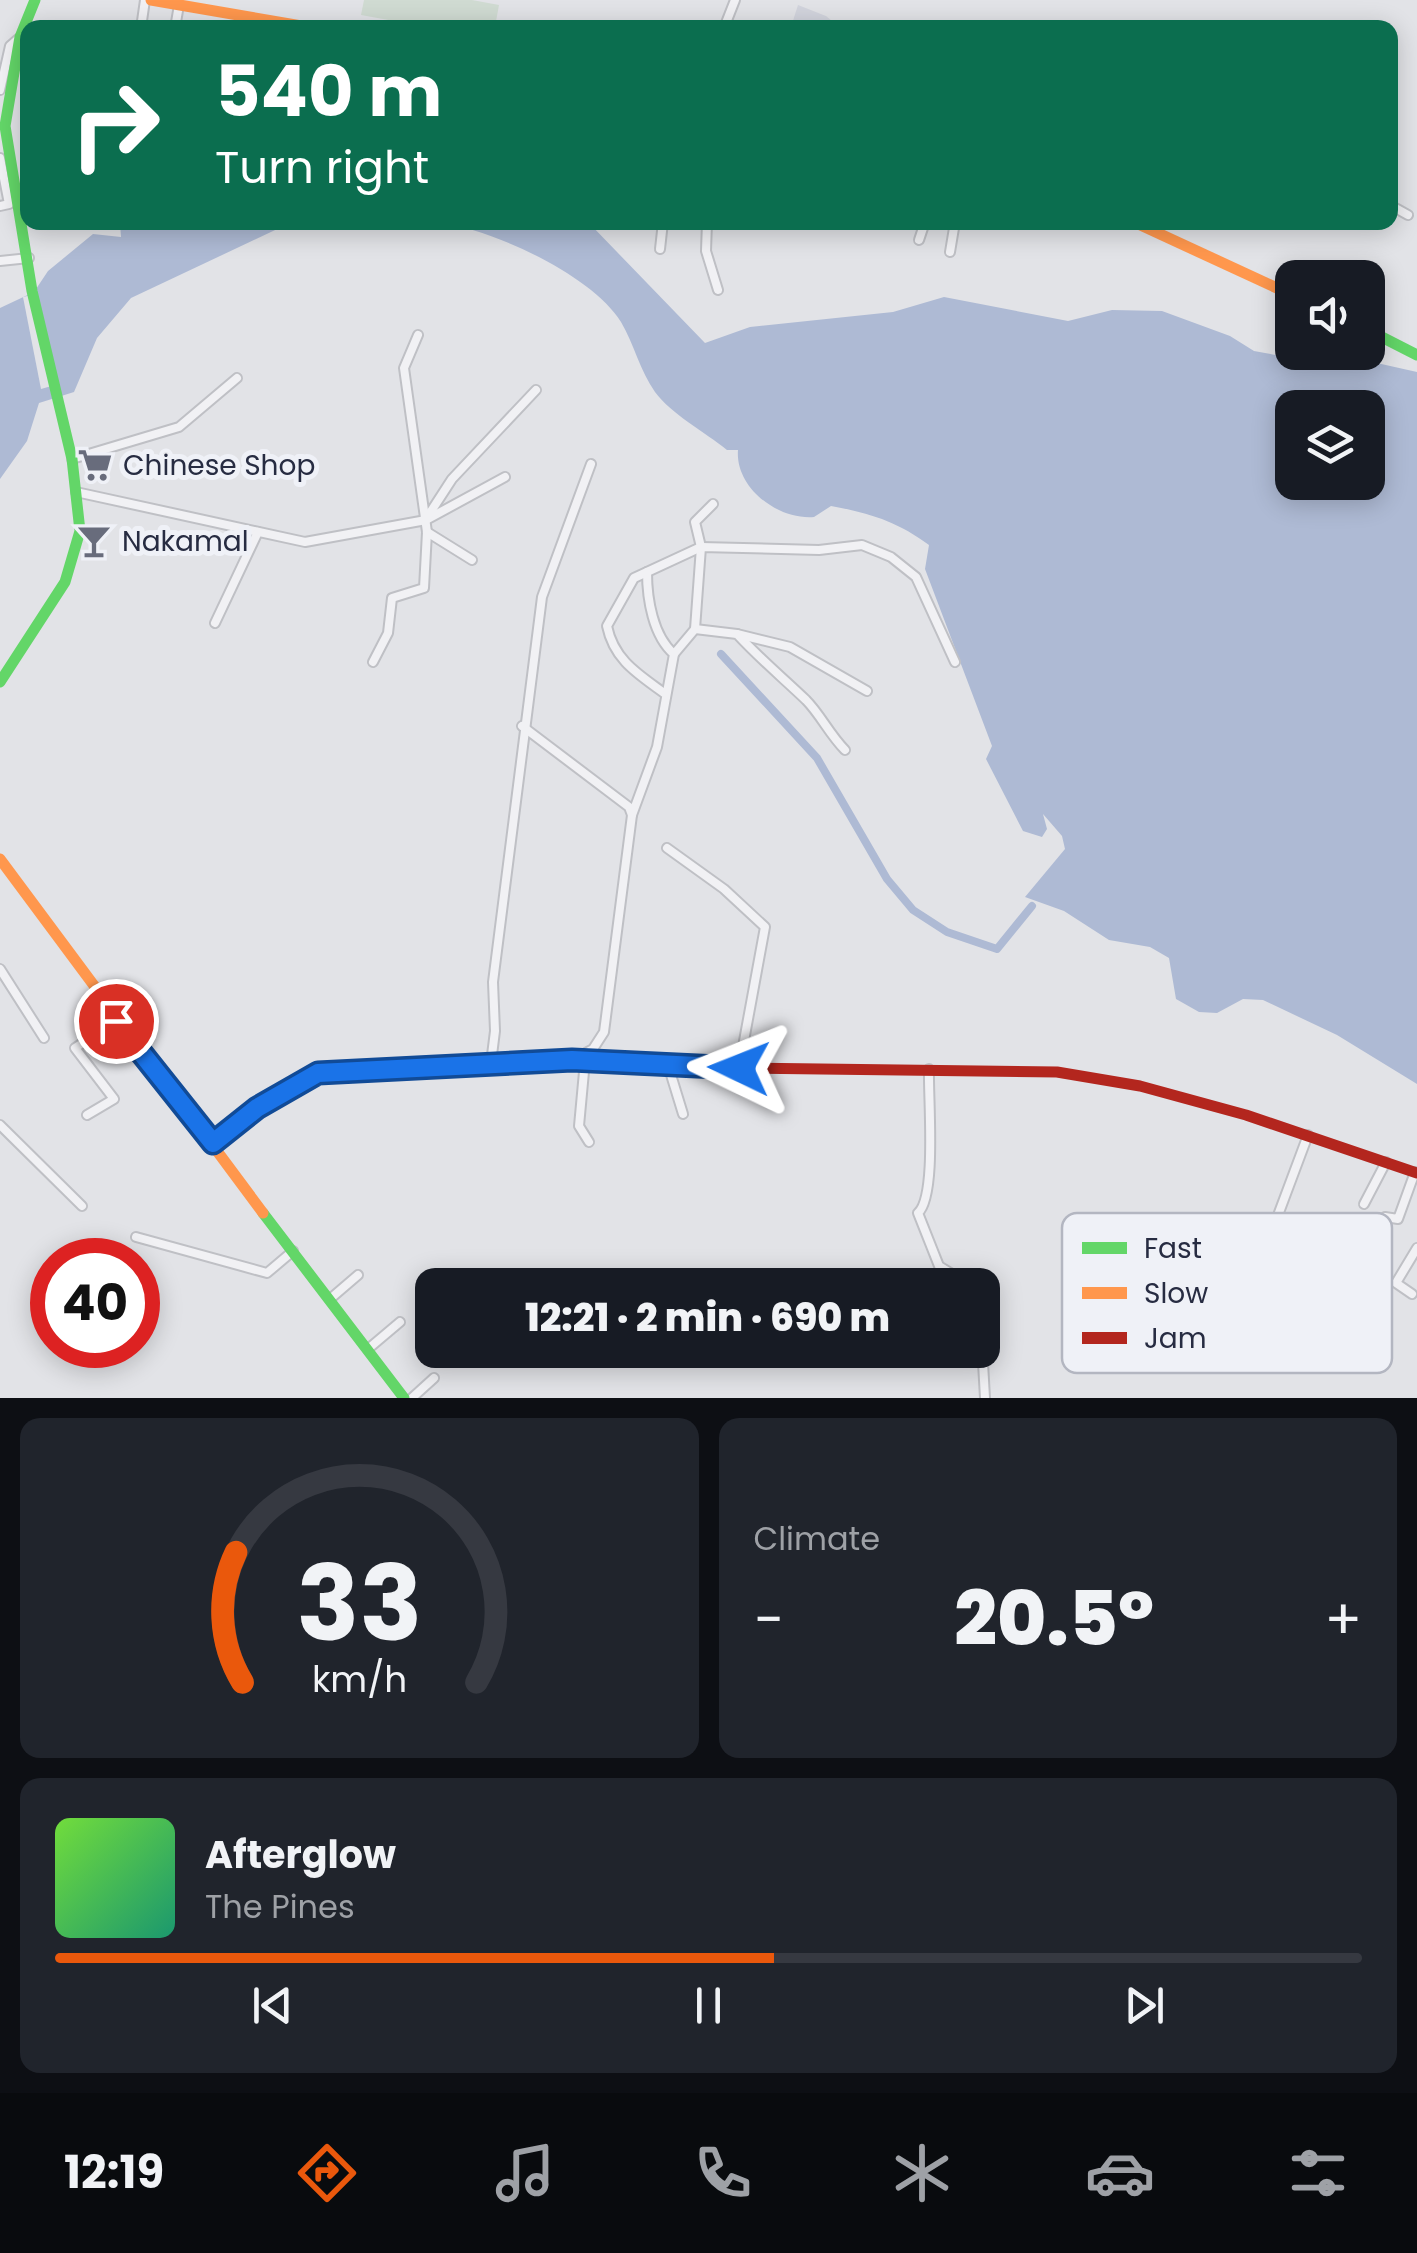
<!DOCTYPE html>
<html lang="en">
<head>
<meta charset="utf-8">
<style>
  :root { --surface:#171b24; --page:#20242c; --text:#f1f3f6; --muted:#9ea1a6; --line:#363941; --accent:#ea580c }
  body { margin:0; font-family:Poppins,sans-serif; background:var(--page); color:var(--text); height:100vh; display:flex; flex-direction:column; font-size:38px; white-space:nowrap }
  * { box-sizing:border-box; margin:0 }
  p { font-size:32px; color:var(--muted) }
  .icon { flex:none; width:55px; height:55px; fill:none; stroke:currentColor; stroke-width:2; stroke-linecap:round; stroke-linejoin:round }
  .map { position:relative; height:1398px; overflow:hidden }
  .sheet { display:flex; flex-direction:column; gap:20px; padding:20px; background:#0d0f14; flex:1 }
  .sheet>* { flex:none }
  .banner { position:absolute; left:20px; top:20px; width:1378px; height:210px; border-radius:20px; box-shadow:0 5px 25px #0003; background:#0b6e4f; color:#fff; overflow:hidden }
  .fabs { position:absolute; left:1275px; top:260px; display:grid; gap:20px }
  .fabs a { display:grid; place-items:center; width:110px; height:110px; border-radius:20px; background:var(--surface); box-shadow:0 5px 25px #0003; font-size:50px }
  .speed { position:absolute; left:30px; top:1238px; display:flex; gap:20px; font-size:50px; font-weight:700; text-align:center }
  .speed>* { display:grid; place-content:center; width:130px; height:130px; border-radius:50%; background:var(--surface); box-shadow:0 5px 25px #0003; line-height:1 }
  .speed .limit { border:15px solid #d22; background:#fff; color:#111 }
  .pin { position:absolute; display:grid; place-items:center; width:85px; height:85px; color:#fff; margin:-42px; border:5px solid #fff; border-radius:50%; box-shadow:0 2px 10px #0007 }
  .me { position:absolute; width:110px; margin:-55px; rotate:272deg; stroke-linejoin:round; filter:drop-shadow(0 0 8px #0008) }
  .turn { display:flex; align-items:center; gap:35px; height:210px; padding:0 30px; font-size:45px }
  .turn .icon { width:130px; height:130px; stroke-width:2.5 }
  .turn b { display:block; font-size:70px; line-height:85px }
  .big { font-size:75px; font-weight:800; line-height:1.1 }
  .sheet .widget { flex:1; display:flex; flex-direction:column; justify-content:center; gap:15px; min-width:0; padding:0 35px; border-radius:20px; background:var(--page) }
  .sheet .dial { align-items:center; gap:0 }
  .dial svg { height:260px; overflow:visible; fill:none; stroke:var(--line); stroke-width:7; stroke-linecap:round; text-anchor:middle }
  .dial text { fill:var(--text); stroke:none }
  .song { display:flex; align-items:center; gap:30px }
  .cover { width:120px; height:120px; border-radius:15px; background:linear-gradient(135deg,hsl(100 70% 55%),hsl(160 70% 35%)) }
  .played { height:10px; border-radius:5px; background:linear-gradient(90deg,var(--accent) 55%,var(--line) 55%) }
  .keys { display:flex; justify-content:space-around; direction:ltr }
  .heat { display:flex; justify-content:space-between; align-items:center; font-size:55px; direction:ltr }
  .sheet .tiles { flex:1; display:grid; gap:20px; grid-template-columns:1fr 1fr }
  .widget:last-child { grid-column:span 2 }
  .trip { position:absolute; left:415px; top:1268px; width:585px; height:100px; border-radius:20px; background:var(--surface); box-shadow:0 5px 25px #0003; font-weight:800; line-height:100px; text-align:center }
  .dock { display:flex; height:160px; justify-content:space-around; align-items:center; background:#090b0e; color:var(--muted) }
  .dock .icon { width:70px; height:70px }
  .dock .selected { color:var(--accent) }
  .dock b { font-size:45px; color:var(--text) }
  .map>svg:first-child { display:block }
  .built { fill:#d2d4dd }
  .green { fill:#d0dbd2 }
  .water { fill:#aebad4; fill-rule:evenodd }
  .pier { fill:#e2e3e7 }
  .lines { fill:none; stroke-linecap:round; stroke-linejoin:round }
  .canal { stroke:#aebad4; stroke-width:8 }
  .street-casing { stroke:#bfc0c5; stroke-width:12 }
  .street { stroke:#f1f1f4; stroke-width:8 }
  .fast { stroke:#63d668; stroke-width:11 }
  .slow { stroke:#ff974d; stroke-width:11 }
  .jam { stroke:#b3261e; stroke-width:11 }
  .route-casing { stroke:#114b97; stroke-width:25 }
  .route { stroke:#1a73e8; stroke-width:18 }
  .labels { text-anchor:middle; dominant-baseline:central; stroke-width:10; stroke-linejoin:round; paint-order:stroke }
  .poi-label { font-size:28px; fill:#272c42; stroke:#eff1f7; text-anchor:start }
  .key { fill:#eff1f7; stroke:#b3b6c1; stroke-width:2.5 }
  .key-label { font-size:28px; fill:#272c42 }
</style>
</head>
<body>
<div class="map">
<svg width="1417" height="1398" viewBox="0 0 1417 1398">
  <rect width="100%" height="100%" fill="#e2e3e7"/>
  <!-- built -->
  <polygon class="built" points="798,5 826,16 839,27 791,27"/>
  <!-- green -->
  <polygon class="green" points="364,0 472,0 499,5 495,27 427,27 361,15"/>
  <!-- water -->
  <g class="water">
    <polygon points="120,223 290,223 131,298 97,338 74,392 39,403 27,441 0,479 0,308 34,292 48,271 93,234 121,237"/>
    <path d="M442,223H589L705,343L750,327L893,312L944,297L1068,321L1112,310L1162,311L1230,336L1254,351L1313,362L1359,359L1417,372V1084L1337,1035L1263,1000L1243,999L1217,1013L1199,1012L1176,999L1169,958L1150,947L1109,940L1064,911L1025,897L1065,849L1062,836L1043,814L1047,829L1042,837L1023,831L986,759L992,746L925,569L929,545C898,522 870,513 831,506L814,517C777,520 735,487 738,450H727C705,432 671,414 655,392C640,371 634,344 621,322C593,276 494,230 442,223ZM1292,408H1368V482H1292Z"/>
  </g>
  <!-- pier -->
  <polygon class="pier" points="36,294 55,385 41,389 23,297"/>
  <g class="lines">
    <!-- canal -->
    <polyline class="canal" points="721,654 817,758 887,879 913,910 947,932 997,949 1032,906"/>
    <!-- street casing -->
    <g class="street-casing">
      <g id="street">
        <polyline points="141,28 145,0"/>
        <polyline points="175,28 179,5"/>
        <polyline points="724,28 735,0"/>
        <polyline points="0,90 10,46 18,39"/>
        <polyline points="0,158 9,204 0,206"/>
        <polyline points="1390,205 1408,215"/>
        <polyline points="707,222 706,251 718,290"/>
        <polyline points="919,240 925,222"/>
        <polyline points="660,249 663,222"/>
        <polyline points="950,252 955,222"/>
        <polyline points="0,261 29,258"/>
        <polyline points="72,459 179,427 237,378"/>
        <polyline points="76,492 305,542 426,520 505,477"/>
        <polyline points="428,516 452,479 536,390"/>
        <polyline points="427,532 472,560"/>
        <path d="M647,572L634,578L607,626C614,660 638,674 664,693"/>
        <polyline points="215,623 258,532"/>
        <path d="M695,629L737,634C759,658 783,678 806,700C820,714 830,735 845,750"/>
        <polyline points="737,634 790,647 867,691"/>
        <polyline points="674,654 695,629 701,547 695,522 713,504"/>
        <polyline points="373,662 388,633 392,598 424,588 427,532 404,368 418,335"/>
        <polyline points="522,726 629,807 632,815 604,1032 593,1049 576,1058"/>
        <path d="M632,815L657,747L674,654C653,636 647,599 647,572L701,547L819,550L862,545L891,557L916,577L955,662"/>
        <polyline points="667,848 724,889 765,927 739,1068"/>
        <polyline points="0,969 44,1038"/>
        <polyline points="585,1061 579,1126 589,1142"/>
        <polyline points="491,1063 495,1031 493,982 542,597 591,464"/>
        <polyline points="668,1065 683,1114"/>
        <path d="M929,1069C928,1098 937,1196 918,1213L939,1266L970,1285"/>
        <polyline points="87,1115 114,1099 75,1048 116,1021"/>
        <polyline points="0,1125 82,1206"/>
        <polyline points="1364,1204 1386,1162"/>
        <polyline points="1385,1217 1398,1219 1415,1172"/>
        <polyline points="136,1237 267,1273 293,1251"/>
        <polyline points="1412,1294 1396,1283 1417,1248"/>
        <polyline points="330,1299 358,1275"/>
        <polyline points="1284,1319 1241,1295 1265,1250 1308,1135"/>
        <polyline points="982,1345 985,1398"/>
        <polyline points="368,1349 400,1322"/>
        <polyline points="412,1398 434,1378"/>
      </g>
    </g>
    <!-- street -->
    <use href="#street" class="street"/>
    <!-- fast -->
    <g class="fast">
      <polyline points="1368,330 1417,355"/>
      <polyline points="0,682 65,582 80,531 72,459 32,291 5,126 20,37 35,0"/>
      <polyline points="213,1143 257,1108 318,1073 576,1060"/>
      <polyline points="263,1213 404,1398"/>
    </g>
    <!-- slow -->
    <g class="slow">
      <polyline points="151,0 313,28"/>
      <polyline points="1134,222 1292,295"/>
      <polyline points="0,859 263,1213"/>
    </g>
    <!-- jam -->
    <polyline class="jam" points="576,1060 739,1068 1057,1072 1140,1086 1246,1115 1417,1173"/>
  </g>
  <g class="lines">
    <!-- route casing -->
    <g class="route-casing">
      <polyline id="route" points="116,1021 213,1143 257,1108 318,1073 572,1060 739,1068"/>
    </g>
    <!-- route -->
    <use href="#route" class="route"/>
  </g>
  <!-- icons -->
  <defs>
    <g id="supermarket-bare" transform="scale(2.7)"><path d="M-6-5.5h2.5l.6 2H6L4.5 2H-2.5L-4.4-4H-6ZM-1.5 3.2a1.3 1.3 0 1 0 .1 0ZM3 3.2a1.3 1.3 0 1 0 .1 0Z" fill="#686c7c" stroke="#eff1f7" stroke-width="2.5" paint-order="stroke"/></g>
    <g id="bar-bare" transform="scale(2.7)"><path d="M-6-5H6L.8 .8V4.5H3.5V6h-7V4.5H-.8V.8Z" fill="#686c7c" stroke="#eff1f7" stroke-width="2.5" paint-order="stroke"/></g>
  </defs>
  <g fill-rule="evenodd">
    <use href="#supermarket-bare" x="95" y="465"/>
    <use href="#bar-bare" x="94" y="541"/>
  </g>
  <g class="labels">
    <!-- poi labels -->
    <g class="poi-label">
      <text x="123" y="465">Chinese Shop</text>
      <text x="122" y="541">Nakamal</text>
    </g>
  </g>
  <!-- legend -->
  <rect x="1062" y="1213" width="330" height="160" rx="15" class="key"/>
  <rect x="1082" y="1242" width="45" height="12" fill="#63d668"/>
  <rect x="1082" y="1287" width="45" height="12" fill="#ff974d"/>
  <rect x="1082" y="1332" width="45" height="12" fill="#b3261e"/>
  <g class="key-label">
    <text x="1144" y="1258">Fast</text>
    <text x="1144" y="1303">Slow</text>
    <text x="1144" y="1348">Jam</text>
  </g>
</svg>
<div class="fabs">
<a><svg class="icon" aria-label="sound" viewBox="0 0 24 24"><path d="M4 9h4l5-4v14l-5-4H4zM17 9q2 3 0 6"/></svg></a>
<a><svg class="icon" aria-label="layers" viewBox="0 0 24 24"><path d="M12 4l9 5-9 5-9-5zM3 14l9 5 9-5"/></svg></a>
</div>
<div class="speed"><div class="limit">40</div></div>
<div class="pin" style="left:116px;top:1021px;background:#d93025"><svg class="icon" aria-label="arrive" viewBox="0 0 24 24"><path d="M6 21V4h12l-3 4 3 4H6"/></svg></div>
<svg class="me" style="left:739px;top:1068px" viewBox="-20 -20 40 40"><path d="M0-17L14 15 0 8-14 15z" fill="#1a73e8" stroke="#fff" stroke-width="4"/></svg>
<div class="trip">12:21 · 2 min · 690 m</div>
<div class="banner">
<div class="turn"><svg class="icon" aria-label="right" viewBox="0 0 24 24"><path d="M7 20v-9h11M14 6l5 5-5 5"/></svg><div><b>540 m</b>Turn right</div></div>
</div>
</div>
<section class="sheet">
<div class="tiles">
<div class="widget dial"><svg viewBox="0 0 100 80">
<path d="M14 69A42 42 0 1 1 86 69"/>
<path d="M14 69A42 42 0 0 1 12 29" stroke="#ea580c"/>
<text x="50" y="56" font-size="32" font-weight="700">33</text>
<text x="50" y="72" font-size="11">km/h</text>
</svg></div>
<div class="widget"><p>Climate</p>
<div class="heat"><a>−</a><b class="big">20.5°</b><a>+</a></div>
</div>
<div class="widget">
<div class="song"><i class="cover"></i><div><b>Afterglow</b><p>The Pines</p></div></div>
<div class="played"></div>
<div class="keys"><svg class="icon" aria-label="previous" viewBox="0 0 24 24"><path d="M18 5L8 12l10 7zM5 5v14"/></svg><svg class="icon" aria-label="pause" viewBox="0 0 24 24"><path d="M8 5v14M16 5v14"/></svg><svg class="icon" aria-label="next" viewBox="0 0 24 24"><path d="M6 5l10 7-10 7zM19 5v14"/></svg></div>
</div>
</div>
</section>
<nav class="dock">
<b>12:19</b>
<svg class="icon selected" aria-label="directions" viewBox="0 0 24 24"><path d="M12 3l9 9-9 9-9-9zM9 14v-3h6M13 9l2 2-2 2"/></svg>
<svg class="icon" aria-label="music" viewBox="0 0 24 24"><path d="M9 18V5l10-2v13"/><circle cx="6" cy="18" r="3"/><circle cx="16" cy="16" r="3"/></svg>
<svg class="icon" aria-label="phone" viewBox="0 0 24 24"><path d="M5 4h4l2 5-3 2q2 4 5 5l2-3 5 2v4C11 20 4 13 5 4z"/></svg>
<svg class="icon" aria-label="climate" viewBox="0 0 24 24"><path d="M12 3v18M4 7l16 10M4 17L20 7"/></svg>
<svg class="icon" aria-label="car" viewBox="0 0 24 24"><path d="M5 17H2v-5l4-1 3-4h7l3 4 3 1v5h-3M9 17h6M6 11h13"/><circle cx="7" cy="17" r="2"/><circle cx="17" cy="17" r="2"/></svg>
<svg class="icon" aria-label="filters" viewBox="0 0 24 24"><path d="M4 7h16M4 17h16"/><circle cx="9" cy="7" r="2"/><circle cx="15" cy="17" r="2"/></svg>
</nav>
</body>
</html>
